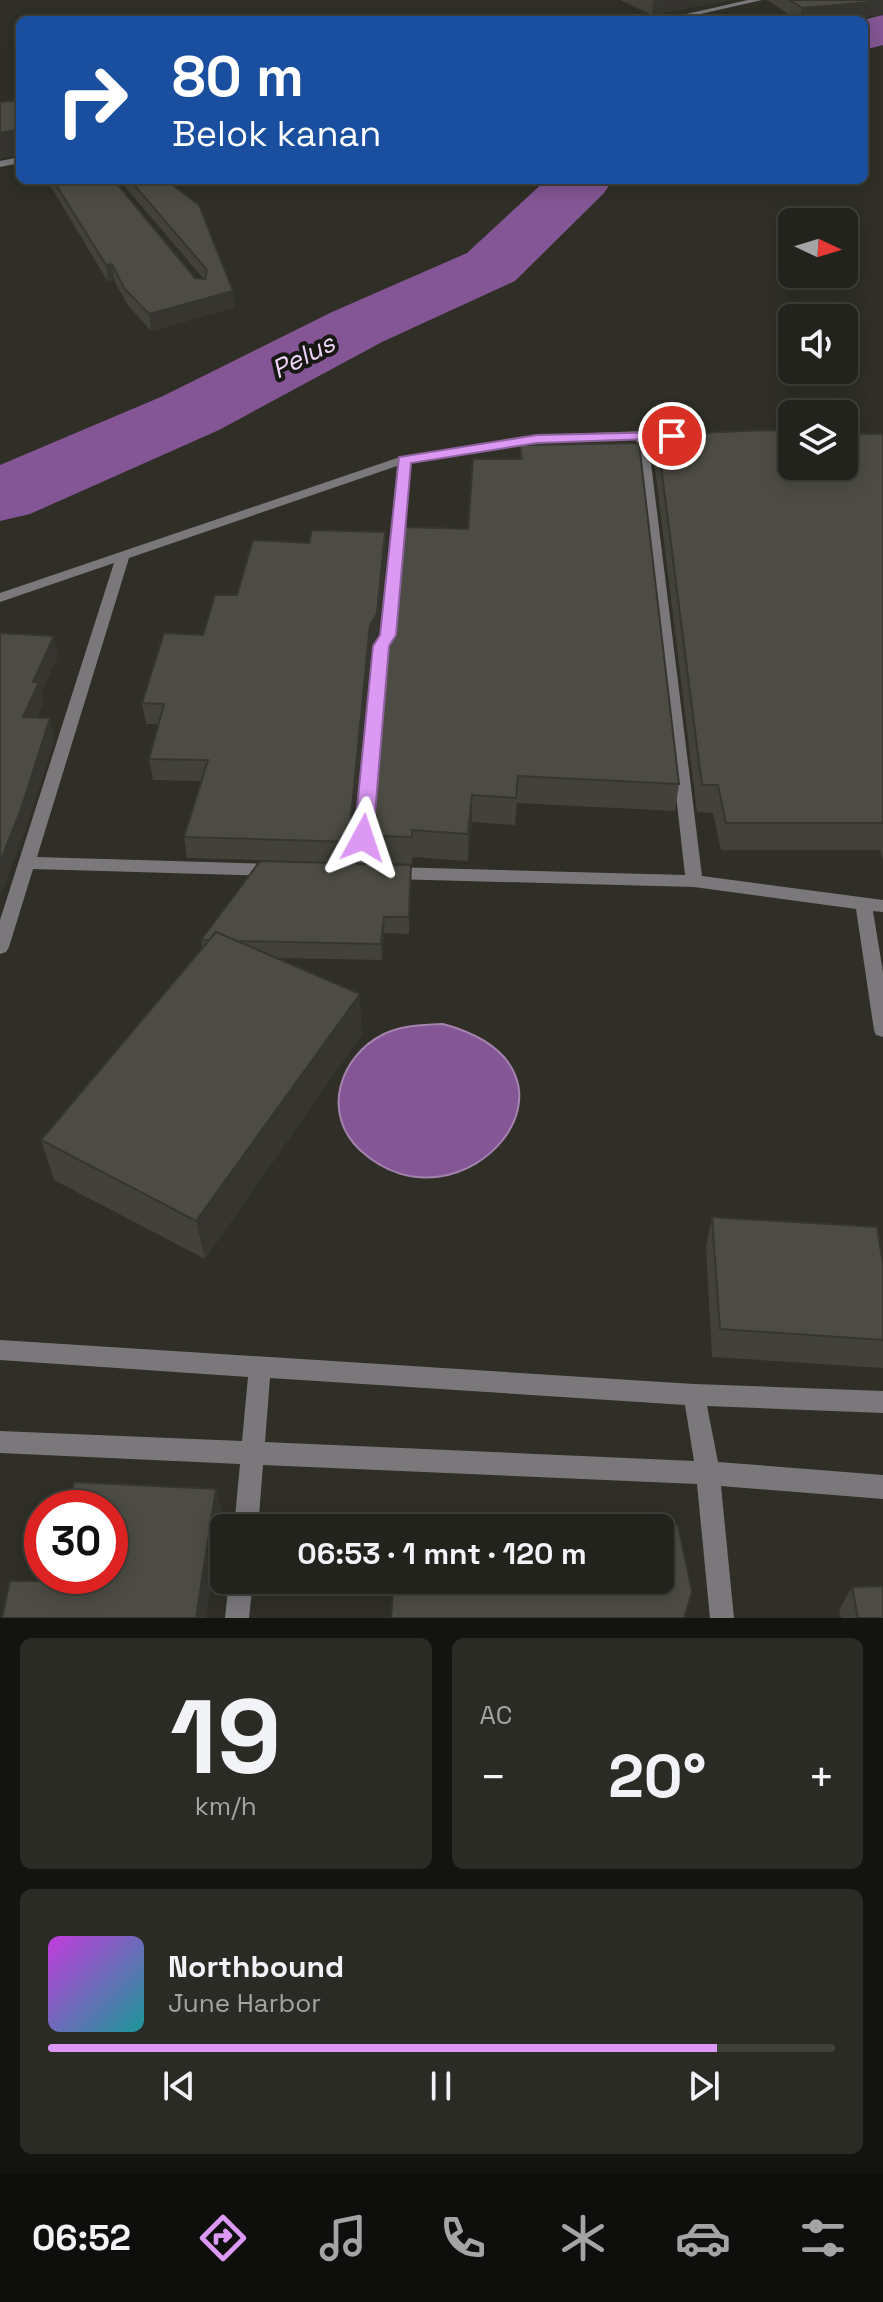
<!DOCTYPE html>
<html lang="id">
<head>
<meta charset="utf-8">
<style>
  :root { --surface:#23231d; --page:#2b2b26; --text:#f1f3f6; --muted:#a3a4a4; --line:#40403b; --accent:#dc99f4 }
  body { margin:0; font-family:"Space Grotesk",sans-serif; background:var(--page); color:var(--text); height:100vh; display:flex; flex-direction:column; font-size:30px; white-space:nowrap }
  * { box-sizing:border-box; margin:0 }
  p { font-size:26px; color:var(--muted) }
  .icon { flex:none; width:44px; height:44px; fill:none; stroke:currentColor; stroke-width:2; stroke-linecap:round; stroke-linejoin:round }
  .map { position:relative; height:1618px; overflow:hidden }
  .panel { display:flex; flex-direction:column; gap:20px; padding:20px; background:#131310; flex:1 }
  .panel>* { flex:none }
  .banner { position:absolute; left:16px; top:16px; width:852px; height:168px; border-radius:12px; box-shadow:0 4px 20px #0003,0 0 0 2px var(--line); background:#1a4fa0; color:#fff; overflow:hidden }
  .needle { width:52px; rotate:94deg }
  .controls { position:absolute; left:778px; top:208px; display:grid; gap:16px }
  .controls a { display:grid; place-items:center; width:80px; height:80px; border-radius:12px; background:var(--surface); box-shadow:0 4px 20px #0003,0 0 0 2px var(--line); font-size:40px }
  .speed { position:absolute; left:24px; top:1490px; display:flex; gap:16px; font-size:40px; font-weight:700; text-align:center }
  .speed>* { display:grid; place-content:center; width:104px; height:104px; border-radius:50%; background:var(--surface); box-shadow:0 4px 20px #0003,0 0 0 2px var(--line); line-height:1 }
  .speed .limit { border:12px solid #d22; background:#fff; color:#111 }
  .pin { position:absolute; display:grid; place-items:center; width:68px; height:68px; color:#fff; margin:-34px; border:4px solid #fff; border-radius:50%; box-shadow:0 2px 8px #0007 }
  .me { position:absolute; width:88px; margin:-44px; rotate:5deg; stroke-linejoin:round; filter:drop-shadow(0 0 6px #0008) }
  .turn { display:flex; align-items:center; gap:28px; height:168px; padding:0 24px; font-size:36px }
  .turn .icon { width:104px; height:104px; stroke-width:2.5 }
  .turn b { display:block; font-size:56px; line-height:68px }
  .big { font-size:60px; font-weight:800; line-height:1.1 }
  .panel .widget { flex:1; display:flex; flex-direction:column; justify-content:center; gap:12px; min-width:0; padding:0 28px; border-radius:12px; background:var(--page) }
  .panel .dial { align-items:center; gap:0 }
  .dial b { font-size:104px; line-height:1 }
  .song { display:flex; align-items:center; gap:24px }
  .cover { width:96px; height:96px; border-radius:12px; background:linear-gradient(135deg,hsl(290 70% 55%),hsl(180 70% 35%)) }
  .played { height:8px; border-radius:4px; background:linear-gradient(90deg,var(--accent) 85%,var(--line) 85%) }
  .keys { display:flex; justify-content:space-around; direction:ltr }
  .heat { display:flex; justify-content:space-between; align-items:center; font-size:44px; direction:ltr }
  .panel .tiles { flex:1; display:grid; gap:20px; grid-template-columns:1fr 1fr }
  .widget:last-child { grid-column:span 2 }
  .trip { position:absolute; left:210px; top:1514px; width:464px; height:80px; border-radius:12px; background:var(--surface); box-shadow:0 4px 20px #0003,0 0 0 2px var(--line); font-weight:800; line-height:80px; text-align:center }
  .menu { display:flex; height:128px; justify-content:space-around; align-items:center; background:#0e0e0c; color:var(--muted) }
  .menu .icon { width:56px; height:56px }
  .menu .on { color:var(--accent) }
  .menu b { font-size:36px; color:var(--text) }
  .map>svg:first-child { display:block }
  .water { fill:#845695; stroke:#a483ae; stroke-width:2 }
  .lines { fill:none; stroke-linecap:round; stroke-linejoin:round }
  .river { fill:#845695; fill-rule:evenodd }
  .minor { fill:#7b787c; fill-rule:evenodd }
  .tertiary { fill:#7b787c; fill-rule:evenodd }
  .wall { fill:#42413a }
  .shaded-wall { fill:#363530 }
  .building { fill:#4d4c44; stroke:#363530; stroke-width:2 }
  .route { fill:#dc99f4; stroke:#8f639f; stroke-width:2 }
  .labels { text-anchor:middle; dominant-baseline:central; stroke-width:8; stroke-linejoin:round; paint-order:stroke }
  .far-water-label { font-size:26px; font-style:italic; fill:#efd6f9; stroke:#171713 }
</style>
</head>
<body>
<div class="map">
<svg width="883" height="1618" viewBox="0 0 883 1618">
  <rect width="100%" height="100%" fill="#2f2f27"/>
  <!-- water -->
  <path class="water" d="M443,1024C612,1070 462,1244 360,1150C321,1114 339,1056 384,1034C402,1025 423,1025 443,1024Z"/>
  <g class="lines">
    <!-- river -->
    <g class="river">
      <polygon points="883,15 883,45 864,50 863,20"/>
      <polygon points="546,180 613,180 604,193 515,281 382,342 219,430 30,514 0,521 0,465 163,396 332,312 467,253"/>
    </g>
    <!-- minor -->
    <g class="minor">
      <polygon points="642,431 698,432 704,436 698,440 648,439 702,876 883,900 883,912 873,911 883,972 883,1037 876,1035 874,1030 856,909 694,887 391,879 385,877 383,873 385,869 391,867 685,875 636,439 537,443 410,463 395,635 388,646 371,838 376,872 374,876 362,876 360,872 355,838 374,646 381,635 397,466 129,558 37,857 275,864 281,866 283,870 281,874 275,876 33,869 9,947 6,952 0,954 0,920 114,563 0,602 0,593 400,457 537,435"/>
      <path d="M0,1340L694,1384L883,1391V1413L707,1406L718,1462L883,1475V1499L721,1486L734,1618H710L697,1484L263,1465L258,1528H234L240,1464L0,1453V1431L242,1441L248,1377L0,1360ZM270,1378L685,1405L694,1461L265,1442Z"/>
      <polygon points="229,1580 253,1580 249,1618 225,1618"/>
    </g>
    <!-- tertiary -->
    <g class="tertiary">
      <polygon points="748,0 762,0 674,20 660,20"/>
      <polygon points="20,157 20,163 0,167 0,161"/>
    </g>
  </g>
  <!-- wall -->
  <g class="wall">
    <polygon points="620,0 732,0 652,15"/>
    <polygon points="767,0 883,0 883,15 826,20 797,20"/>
    <polygon points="20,100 20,155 0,158"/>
    <polygon points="50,180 114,180 195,278 203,278 119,180 166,180 233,291 235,307 151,331 127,304 114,280 108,282 51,187"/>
    <polygon points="680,434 883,434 883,861 880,850 721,850 713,813 697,812 655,468 658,443 679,443"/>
    <polygon points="520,445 679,784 675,811 517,803 515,825 472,822 468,861 412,857 412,864 378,863 374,838 373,811 468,529 520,459"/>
    <polygon points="385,532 386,552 378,634 371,646 353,831 356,863 187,858 184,837 201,781 153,780 149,759 159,724 146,724 142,703 237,595"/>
    <polygon points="411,882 409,934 384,933 382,960 277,958 362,1034 205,1259 54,1180 41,1140 202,949 201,940"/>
    <polygon points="712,1217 883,1264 883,1368 712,1357 706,1246"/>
    <polygon points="575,1580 660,1580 684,1618 576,1594"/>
    <polygon points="852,1587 883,1618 841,1618 839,1610"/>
  </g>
  <!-- shaded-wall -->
  <g class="shaded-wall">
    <polygon points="659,0 732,0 652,15 653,1"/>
    <polygon points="883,1 883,15 826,20 800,20 802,8"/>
    <polygon points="15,130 19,154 0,158 0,133"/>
    <polygon points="112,264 114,280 108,282 106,265"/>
    <polygon points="233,291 235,307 151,331 149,314"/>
    <polygon points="385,532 386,552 378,634 371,646 352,838 351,817 370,625"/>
    <polygon points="54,636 58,656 42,692 44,702 28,737 23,717 33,682"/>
    <polygon points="50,718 55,738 26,829 0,897 0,862"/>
    <polygon points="472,795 472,822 468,861 468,834"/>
    <polygon points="411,865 411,882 409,934 409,917"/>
    <polygon points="384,917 384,933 382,960 381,944"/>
    <polygon points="360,994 362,1034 205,1259 196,1221"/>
    <polygon points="216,1489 222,1511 206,1618 196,1618"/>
  </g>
  <!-- building -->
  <g class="building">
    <polygon points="790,0 883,0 883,1 802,8"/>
    <polygon points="20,100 20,135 18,135 15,130 0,133 0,102"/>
    <polygon points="53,180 114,180 195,278 205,279 207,270 130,180 166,180 199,205 233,291 149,314 124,288 112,264 106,265"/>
    <polygon points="765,430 792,431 792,466 844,466 844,433 883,434 883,823 726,823 718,785 702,785 658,443 681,443 680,434"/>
    <polygon points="639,443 679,784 518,776 516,798 472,795 468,834 412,830 412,837 376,836 373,811 390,621 397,609 405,527 468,529 473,459 522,459 520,445"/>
    <polygon points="312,530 385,532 377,614 370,625 351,817 354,842 184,837 208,760 149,759 164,704 142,703 164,633 203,635 215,595 237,595 253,540 309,543"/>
    <polygon points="0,633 54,636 33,682 39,682 23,717 50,718 21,809 0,862"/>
    <polygon points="260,861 411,865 409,917 384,917 381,944 236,941 216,932 209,940 201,940"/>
    <polygon points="216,932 360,994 196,1221 41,1140"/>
    <polygon points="712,1217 877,1227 883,1264 883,1340 720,1329"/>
    <polygon points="74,1482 216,1489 196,1618 2,1618 10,1581 52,1581 53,1576 110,1576 110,1508 69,1508"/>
    <polygon points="678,1525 692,1592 684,1618 391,1618 394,1580 580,1594 580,1580 660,1580 660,1529"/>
    <polygon points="883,1586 883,1618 858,1618 852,1587"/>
  </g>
  <!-- route -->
  <polygon class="route" points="672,432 677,433 677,438 537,443 411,463 396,635 389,646 373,838 370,843 357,843 354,838 373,646 380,635 399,457 537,435"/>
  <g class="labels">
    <!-- far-water labels -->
    <g class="far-water-label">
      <text transform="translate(303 356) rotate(-27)">Pelus</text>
    </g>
  </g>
</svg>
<div class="controls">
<a><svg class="needle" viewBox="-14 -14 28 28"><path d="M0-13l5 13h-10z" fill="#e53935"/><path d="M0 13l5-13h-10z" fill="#a3a4a4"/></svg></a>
<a><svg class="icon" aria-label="sound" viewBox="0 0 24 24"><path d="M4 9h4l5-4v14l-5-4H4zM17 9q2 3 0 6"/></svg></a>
<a><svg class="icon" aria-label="layers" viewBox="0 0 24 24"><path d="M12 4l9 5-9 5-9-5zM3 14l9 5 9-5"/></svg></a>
</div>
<div class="speed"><div class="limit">30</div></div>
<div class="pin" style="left:672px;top:436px;background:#d93025"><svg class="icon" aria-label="arrive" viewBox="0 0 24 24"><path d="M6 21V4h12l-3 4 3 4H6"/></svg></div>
<svg class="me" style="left:363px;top:838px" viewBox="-20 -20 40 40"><path d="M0-17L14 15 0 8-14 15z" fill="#dc99f4" stroke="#fff" stroke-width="4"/></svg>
<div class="trip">06:53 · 1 mnt · 120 m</div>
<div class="banner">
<div class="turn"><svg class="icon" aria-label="right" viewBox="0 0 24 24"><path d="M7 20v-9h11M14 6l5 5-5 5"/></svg><div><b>80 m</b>Belok kanan</div></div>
</div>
</div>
<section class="panel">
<div class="tiles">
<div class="widget dial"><b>19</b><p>km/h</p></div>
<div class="widget"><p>AC</p>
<div class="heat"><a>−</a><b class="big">20°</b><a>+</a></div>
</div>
<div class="widget">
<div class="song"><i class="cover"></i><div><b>Northbound</b><p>June Harbor</p></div></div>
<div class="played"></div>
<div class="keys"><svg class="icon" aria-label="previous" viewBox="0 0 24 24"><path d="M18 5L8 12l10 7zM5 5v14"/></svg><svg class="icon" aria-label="pause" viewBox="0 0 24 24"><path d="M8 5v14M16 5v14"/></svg><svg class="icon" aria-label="next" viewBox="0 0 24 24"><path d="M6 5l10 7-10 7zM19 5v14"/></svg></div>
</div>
</div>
</section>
<nav class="menu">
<b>06:52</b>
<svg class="icon on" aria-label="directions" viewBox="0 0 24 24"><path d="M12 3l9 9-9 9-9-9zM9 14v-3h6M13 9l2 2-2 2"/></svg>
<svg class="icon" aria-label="music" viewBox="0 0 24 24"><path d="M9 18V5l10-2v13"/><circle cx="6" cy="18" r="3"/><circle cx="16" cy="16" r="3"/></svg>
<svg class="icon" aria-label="phone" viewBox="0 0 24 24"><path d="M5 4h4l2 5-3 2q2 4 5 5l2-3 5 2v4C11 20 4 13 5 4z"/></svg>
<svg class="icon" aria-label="climate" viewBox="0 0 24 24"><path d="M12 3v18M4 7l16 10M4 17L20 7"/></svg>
<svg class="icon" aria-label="car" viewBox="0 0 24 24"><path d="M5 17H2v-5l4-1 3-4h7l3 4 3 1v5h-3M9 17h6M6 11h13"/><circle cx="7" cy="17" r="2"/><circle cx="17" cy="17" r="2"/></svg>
<svg class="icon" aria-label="filters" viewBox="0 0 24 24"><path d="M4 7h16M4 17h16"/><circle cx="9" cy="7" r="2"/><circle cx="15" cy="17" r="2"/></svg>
</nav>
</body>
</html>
